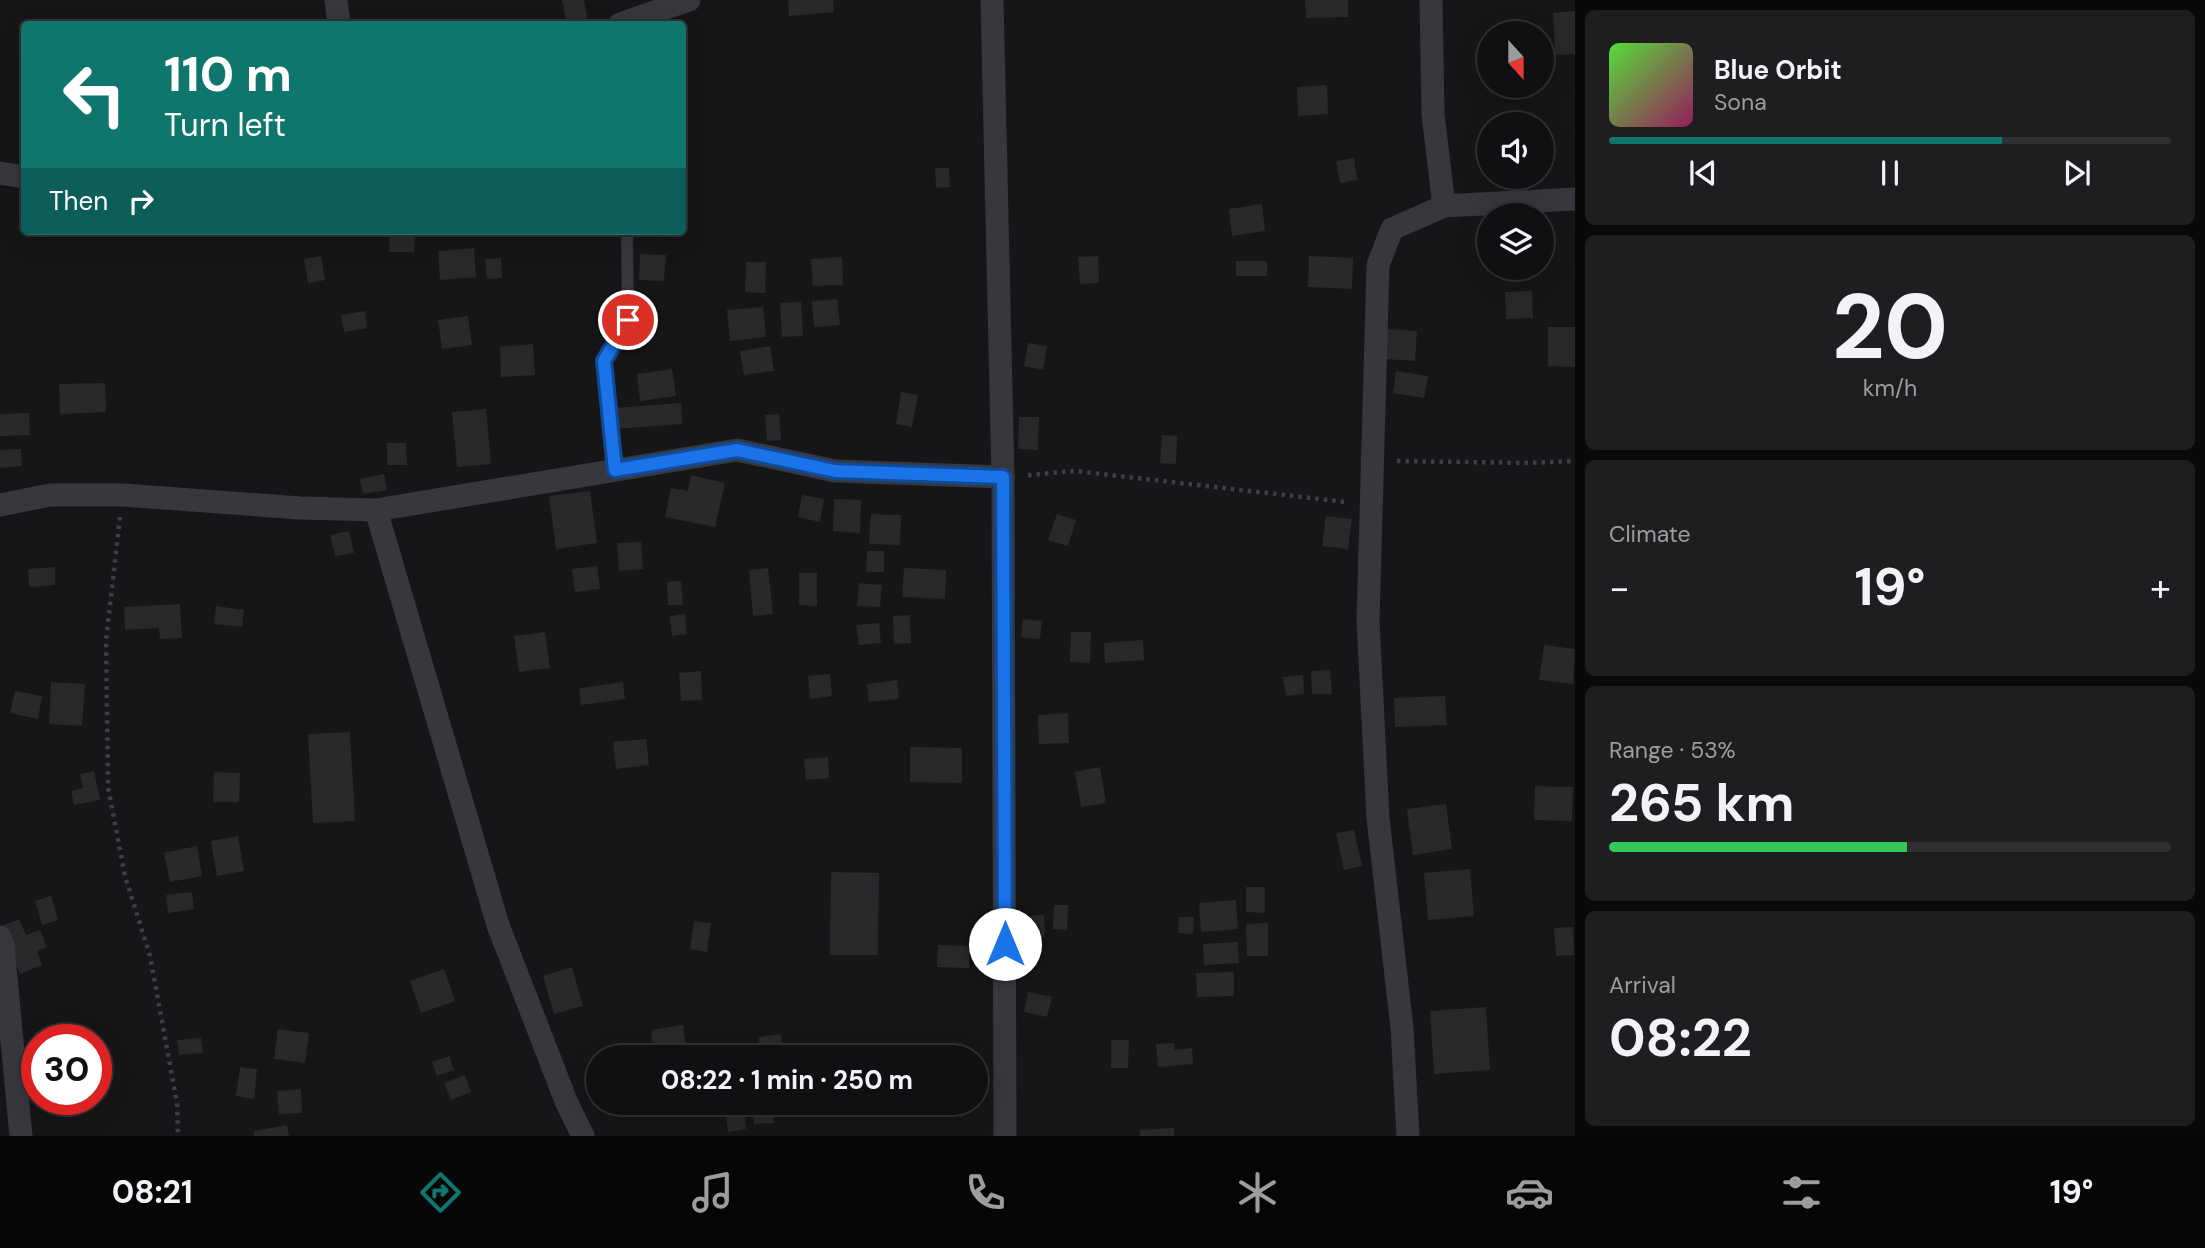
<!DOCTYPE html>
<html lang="en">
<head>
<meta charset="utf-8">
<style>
  :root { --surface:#101012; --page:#1e1e20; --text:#f1f3f6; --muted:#9c9d9f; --line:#303032; --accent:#0f766e }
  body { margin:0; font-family:"DM Sans",sans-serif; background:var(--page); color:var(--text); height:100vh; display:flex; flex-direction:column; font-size:26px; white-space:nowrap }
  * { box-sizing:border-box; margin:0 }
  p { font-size:23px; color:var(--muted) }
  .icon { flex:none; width:38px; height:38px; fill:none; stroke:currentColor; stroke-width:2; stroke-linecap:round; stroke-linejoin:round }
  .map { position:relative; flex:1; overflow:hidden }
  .sheet { display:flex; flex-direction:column; gap:10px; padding:10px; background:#09090a; width:630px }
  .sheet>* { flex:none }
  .banner { position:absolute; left:21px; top:21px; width:665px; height:214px; border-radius:7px; box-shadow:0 7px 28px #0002,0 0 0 2px var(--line); background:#0f766e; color:#fff; overflow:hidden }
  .needle { width:46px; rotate:159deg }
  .buttons { position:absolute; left:1477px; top:21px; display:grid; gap:14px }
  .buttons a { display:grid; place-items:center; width:77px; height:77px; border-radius:50%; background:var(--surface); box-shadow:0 7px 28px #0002,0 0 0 2px var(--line); font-size:35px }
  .speed { position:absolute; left:21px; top:1024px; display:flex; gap:14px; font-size:35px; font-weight:700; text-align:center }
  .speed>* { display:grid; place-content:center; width:91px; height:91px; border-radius:50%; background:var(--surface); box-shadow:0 7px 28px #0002,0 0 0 2px var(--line); line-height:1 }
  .speed .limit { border:10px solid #d22; background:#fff; color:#111 }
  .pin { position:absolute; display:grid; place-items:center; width:60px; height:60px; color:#fff; margin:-30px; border:4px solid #fff; border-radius:50%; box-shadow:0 2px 7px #0007 }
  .me { position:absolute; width:77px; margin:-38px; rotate:0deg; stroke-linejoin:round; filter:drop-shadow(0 0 5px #0008) }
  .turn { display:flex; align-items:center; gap:24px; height:147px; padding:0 28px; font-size:32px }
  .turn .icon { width:91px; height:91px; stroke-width:2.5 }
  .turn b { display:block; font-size:49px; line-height:60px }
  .then { display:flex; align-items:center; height:66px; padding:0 28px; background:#0003; gap:14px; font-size:26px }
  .big { font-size:52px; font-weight:700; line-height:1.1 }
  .sheet .widget { flex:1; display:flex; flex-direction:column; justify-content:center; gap:10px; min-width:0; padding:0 24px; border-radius:10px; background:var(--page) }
  .sheet .dial { align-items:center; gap:0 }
  .dial b { font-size:91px; line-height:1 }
  .song { display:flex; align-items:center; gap:21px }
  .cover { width:84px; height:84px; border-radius:10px; background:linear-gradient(135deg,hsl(110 70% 55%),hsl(330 70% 35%)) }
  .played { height:7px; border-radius:4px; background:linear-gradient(90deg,var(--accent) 70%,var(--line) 70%) }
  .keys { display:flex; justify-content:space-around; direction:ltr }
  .heat { display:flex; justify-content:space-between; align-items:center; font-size:38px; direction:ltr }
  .charge { height:10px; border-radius:5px; background:linear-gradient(90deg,#34c759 53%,var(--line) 0) }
  .trip { position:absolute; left:586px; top:1045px; width:402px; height:70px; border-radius:35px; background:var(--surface); box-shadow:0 7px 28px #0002,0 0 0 2px var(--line); font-weight:700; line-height:70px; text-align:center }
  .tab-bar { display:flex; height:112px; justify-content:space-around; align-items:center; background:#060607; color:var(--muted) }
  .tab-bar .icon { width:49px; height:49px }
  .tab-bar .current { color:var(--accent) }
  .tab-bar b { font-size:32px; color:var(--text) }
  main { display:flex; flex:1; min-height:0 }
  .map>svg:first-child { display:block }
  .building { fill:#29292c }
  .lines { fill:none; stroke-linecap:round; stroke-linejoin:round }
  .path { stroke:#3d3f44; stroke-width:4.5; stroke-dasharray:3.5 5; stroke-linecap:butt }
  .service { stroke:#37383d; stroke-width:12 }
  .minor { stroke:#37383d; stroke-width:23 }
  .route-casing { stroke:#114b97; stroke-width:18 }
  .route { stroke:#1a73e8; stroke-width:12 }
</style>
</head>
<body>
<main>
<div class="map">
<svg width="1575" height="1136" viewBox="0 0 1575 1136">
  <rect width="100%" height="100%" fill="#161618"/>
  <!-- building -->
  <g class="building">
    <polygon points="562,0 584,0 588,22 567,24"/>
    <polygon points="788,0 833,0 834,12 789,16"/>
    <polygon points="1305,0 1348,0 1348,17 1306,18"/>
    <polygon points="1575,11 1575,54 1555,55 1553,13"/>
    <polygon points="1327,85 1328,114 1298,116 1297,87"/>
    <polygon points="1354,158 1357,180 1340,183 1336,161"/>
    <polygon points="935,168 949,168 950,187 936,188"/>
    <polygon points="1262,204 1265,231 1232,236 1229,209"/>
    <polygon points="390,234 415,235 414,252 389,252"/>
    <polygon points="474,248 476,277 440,280 438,251"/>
    <polygon points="640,254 666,255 664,281 639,280"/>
    <polygon points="321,256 325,280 308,283 304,259"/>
    <polygon points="1098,256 1099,283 1080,284 1078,257"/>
    <polygon points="1309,256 1353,258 1352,289 1308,287"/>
    <polygon points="842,257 843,285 813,286 811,259"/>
    <polygon points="501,258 502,278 487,279 485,259"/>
    <rect x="1236" y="261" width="31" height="15"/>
    <polygon points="746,262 766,262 765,293 745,292"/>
    <polygon points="1532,291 1533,318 1506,319 1505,292"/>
    <polygon points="837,299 840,325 814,327 812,301"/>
    <polygon points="801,302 803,336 782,337 780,303"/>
    <polygon points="763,307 766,337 730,341 727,310"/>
    <polygon points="365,311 367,328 344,332 341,315"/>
    <polygon points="468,316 472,345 442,349 438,320"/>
    <polygon points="1548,327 1575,327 1575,367 1548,366"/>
    <polygon points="1387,329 1417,331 1415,361 1385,359"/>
    <polygon points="1028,343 1047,346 1043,370 1024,366"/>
    <polygon points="533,344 535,375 501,377 500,347"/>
    <polygon points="770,346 774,371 744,375 740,351"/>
    <polygon points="672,369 676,396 640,401 637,374"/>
    <polygon points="1396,371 1428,376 1424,398 1393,393"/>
    <polygon points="105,383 106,412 60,414 59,384"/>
    <polygon points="901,392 918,395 912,427 896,424"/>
    <polygon points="681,403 682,424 616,429 614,408"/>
    <polygon points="486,409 491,464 457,467 452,412"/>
    <polygon points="29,413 30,435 0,436 0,414"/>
    <polygon points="779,414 781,440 767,441 765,415"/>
    <polygon points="1019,417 1039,417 1038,450 1018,449"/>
    <polygon points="1162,435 1177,436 1176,464 1160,463"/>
    <polygon points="387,443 406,443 407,465 387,465"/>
    <polygon points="21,449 22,466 0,468 0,450"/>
    <polygon points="384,474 387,490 363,494 360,479"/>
    <polygon points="691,475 725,483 715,527 665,517 671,488 688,491"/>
    <polygon points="590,491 597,543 556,549 549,496"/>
    <polygon points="802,495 824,499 820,522 798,517"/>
    <polygon points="834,499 861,500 860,533 833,531"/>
    <polygon points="871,514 901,515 900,545 869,544"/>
    <polygon points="1057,514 1076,520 1068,546 1048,540"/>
    <polygon points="1326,516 1352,519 1348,549 1322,546"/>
    <polygon points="349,531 354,553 335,556 330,535"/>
    <polygon points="641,542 643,569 619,571 617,543"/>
    <polygon points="867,551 884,551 884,572 866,572"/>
    <polygon points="597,566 600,589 575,592 572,569"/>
    <polygon points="55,567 55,585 29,587 28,569"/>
    <polygon points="768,568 773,614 753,616 749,570"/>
    <polygon points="904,568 946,570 945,599 902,597"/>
    <polygon points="799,573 817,573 817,606 799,605"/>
    <polygon points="681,581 683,605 668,605 667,582"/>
    <polygon points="859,583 882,585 880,607 857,606"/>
    <polygon points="180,604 182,638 160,639 159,628 125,630 124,607"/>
    <polygon points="216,606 244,610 242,627 214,624"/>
    <polygon points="685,614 687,634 672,636 670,616"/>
    <polygon points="910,615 911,643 894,644 893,616"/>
    <polygon points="1023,619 1042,621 1040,639 1021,637"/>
    <polygon points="879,623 881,643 859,645 856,625"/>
    <polygon points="545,632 550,668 519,672 514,636"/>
    <polygon points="1071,632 1091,632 1090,663 1070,662"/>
    <polygon points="1143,640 1144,660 1105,663 1104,643"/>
    <polygon points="1544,645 1575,649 1573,684 1539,680"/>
    <polygon points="1330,670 1332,694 1312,694 1311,671"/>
    <polygon points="701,671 702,700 681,701 679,673"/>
    <polygon points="830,674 832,696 810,699 808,676"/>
    <polygon points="1303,675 1304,694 1286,696 1283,677"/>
    <polygon points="897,680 899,699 869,702 867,684"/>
    <polygon points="51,682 85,684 82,726 49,724"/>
    <polygon points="623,682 625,699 581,705 579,688"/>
    <polygon points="15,691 42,696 38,719 10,713"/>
    <polygon points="1445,696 1447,725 1395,727 1394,698"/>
    <polygon points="1068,713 1069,743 1039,744 1038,715"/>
    <polygon points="350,732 355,821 313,823 308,734"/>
    <polygon points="646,739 649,765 616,769 613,742"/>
    <polygon points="910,747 962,748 962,783 910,782"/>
    <polygon points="828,757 829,778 806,780 804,759"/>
    <polygon points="1100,767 1106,803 1081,807 1075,772"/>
    <polygon points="94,771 100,800 74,805 71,791 83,788 80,774"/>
    <polygon points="214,772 240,773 239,802 213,802"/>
    <polygon points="1535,786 1573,787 1572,821 1534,820"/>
    <polygon points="1446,804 1452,849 1413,855 1407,809"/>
    <polygon points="1354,830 1362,866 1344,870 1336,833"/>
    <polygon points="238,836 244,871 217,876 211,841"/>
    <polygon points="197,846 202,876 170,882 164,853"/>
    <polygon points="1470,869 1474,916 1428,920 1424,873"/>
    <polygon points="831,872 879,873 878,955 830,955"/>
    <polygon points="1246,887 1265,887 1265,913 1246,912"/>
    <polygon points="192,892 194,909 168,913 166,895"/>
    <polygon points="51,896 58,920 42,925 35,901"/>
    <polygon points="1236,900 1238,929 1201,932 1199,903"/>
    <polygon points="1054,905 1068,905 1067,930 1053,929"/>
    <polygon points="1044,915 1045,937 1024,938 1023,916"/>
    <polygon points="1179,917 1194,917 1193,934 1178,933"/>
    <polygon points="19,919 26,935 40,930 47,947 37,951 42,965 20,974 2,926"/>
    <polygon points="694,921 711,923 707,952 690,949"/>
    <polygon points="1268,923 1268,956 1247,956 1246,924"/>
    <polygon points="1573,927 1574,955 1556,956 1554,928"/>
    <polygon points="1238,942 1239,963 1204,965 1203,944"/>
    <polygon points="938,945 970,946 969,968 937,967"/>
    <polygon points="572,967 583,1006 554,1014 543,976"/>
    <polygon points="444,969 455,1001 421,1013 410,981"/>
    <polygon points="1234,972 1234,996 1197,997 1196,973"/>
    <polygon points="1028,992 1052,997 1047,1017 1024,1012"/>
    <polygon points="1486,1007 1490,1070 1434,1074 1430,1011"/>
    <polygon points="683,1025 687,1057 654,1057 651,1030"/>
    <polygon points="278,1029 309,1033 305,1063 274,1059"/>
    <polygon points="781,1034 784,1052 761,1056 758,1037"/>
    <polygon points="201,1038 203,1053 179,1055 177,1040"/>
    <polygon points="1111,1040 1129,1040 1128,1068 1111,1068"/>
    <polygon points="1174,1043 1175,1050 1192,1048 1193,1064 1158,1067 1156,1044"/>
    <polygon points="449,1056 454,1070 437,1076 432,1062"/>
    <polygon points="240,1067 257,1069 254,1099 236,1096"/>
    <polygon points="465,1075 471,1092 451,1100 444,1083"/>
    <polygon points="301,1089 302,1113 279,1114 277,1091"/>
    <polygon points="724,1102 743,1102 746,1129 728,1132"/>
    <polygon points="753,1102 773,1102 774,1123 754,1124"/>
    <polygon points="786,1102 814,1102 814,1114 787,1116"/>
    <polygon points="287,1125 289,1136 254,1136 254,1131"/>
    <polygon points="1174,1128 1174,1136 1140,1136 1140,1130"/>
  </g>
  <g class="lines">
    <!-- path -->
    <g class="path">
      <polyline points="1397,461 1527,463 1575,461"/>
      <polyline points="1028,475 1075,471 1346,502"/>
      <polyline points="120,517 106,640 108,787 125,876 150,956 177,1103 178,1136"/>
    </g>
    <!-- service -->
    <polyline class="service" points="615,470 604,361 628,320 627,231"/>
    <!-- minor -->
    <g class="minor">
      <polyline points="336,0 339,24"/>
      <polyline points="992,0 1003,477 1005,1136"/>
      <polyline points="620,24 689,0"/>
      <polyline points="0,173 24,177"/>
      <polyline points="1444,206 1575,199"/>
      <polyline points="0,505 50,495 123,495 300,508 376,510 737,450 835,471 1003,477"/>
      <polyline points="376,510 498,925 566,1101 583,1136"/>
      <polyline points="0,937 3,946 21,1136"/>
      <polyline points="1408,1136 1402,1028 1378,818 1368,621 1378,265 1392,229 1444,206 1433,114 1431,0"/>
    </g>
  </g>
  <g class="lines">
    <!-- route casing -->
    <g class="route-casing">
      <polyline id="route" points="628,320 604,361 615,470 737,450 835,471 1003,477 1005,944"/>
    </g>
    <!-- route -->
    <use href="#route" class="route"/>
  </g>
</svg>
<div class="buttons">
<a><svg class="needle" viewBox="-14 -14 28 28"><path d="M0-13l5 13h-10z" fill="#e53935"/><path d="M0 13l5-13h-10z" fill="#9c9d9f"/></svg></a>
<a><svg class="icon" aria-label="sound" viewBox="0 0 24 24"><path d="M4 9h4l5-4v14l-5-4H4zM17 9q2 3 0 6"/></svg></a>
<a><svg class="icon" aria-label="layers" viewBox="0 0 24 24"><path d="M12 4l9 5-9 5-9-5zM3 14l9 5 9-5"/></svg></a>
</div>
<div class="speed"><div class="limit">30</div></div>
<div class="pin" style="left:628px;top:320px;background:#d93025"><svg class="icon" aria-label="arrive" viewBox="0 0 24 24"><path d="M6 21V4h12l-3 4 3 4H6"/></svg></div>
<svg class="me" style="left:1005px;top:944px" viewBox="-20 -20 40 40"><circle r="19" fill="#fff"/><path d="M0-13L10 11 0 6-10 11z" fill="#1a73e8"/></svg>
<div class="trip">08:22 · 1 min · 250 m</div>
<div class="banner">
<div class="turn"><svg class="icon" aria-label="left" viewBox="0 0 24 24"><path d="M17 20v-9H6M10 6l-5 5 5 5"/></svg><div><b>110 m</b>Turn left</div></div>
<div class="then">Then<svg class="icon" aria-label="right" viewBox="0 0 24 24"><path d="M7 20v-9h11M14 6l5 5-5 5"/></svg></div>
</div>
</div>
<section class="sheet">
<div class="widget">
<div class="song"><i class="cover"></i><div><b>Blue Orbit</b><p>Sona</p></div></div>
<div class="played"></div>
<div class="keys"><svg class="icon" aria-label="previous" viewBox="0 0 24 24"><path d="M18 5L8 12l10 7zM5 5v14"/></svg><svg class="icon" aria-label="pause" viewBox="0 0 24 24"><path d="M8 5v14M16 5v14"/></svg><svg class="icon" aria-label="next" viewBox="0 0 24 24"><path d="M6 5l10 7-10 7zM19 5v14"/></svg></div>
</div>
<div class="widget dial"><b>20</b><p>km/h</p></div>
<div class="widget"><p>Climate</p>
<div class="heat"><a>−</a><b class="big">19°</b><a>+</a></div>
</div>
<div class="widget"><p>Range · 53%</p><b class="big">265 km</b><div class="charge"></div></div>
<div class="widget"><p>Arrival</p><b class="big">08:22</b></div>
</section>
</main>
<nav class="tab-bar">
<b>08:21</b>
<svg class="icon current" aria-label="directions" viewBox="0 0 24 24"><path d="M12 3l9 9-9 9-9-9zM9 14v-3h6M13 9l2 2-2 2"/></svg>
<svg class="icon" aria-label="music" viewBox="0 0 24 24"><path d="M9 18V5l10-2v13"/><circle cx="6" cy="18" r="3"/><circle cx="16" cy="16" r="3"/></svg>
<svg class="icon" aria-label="phone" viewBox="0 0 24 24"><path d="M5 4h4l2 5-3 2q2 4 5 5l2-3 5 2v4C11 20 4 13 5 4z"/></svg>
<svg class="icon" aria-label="climate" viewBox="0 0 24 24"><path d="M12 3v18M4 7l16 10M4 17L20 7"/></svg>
<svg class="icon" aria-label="car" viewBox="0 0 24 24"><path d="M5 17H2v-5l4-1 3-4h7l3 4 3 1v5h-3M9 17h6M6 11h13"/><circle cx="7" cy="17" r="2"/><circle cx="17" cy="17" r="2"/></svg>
<svg class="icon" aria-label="filters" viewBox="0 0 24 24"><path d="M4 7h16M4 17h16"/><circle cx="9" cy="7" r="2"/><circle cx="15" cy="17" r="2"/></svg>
<b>19°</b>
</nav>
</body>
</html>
